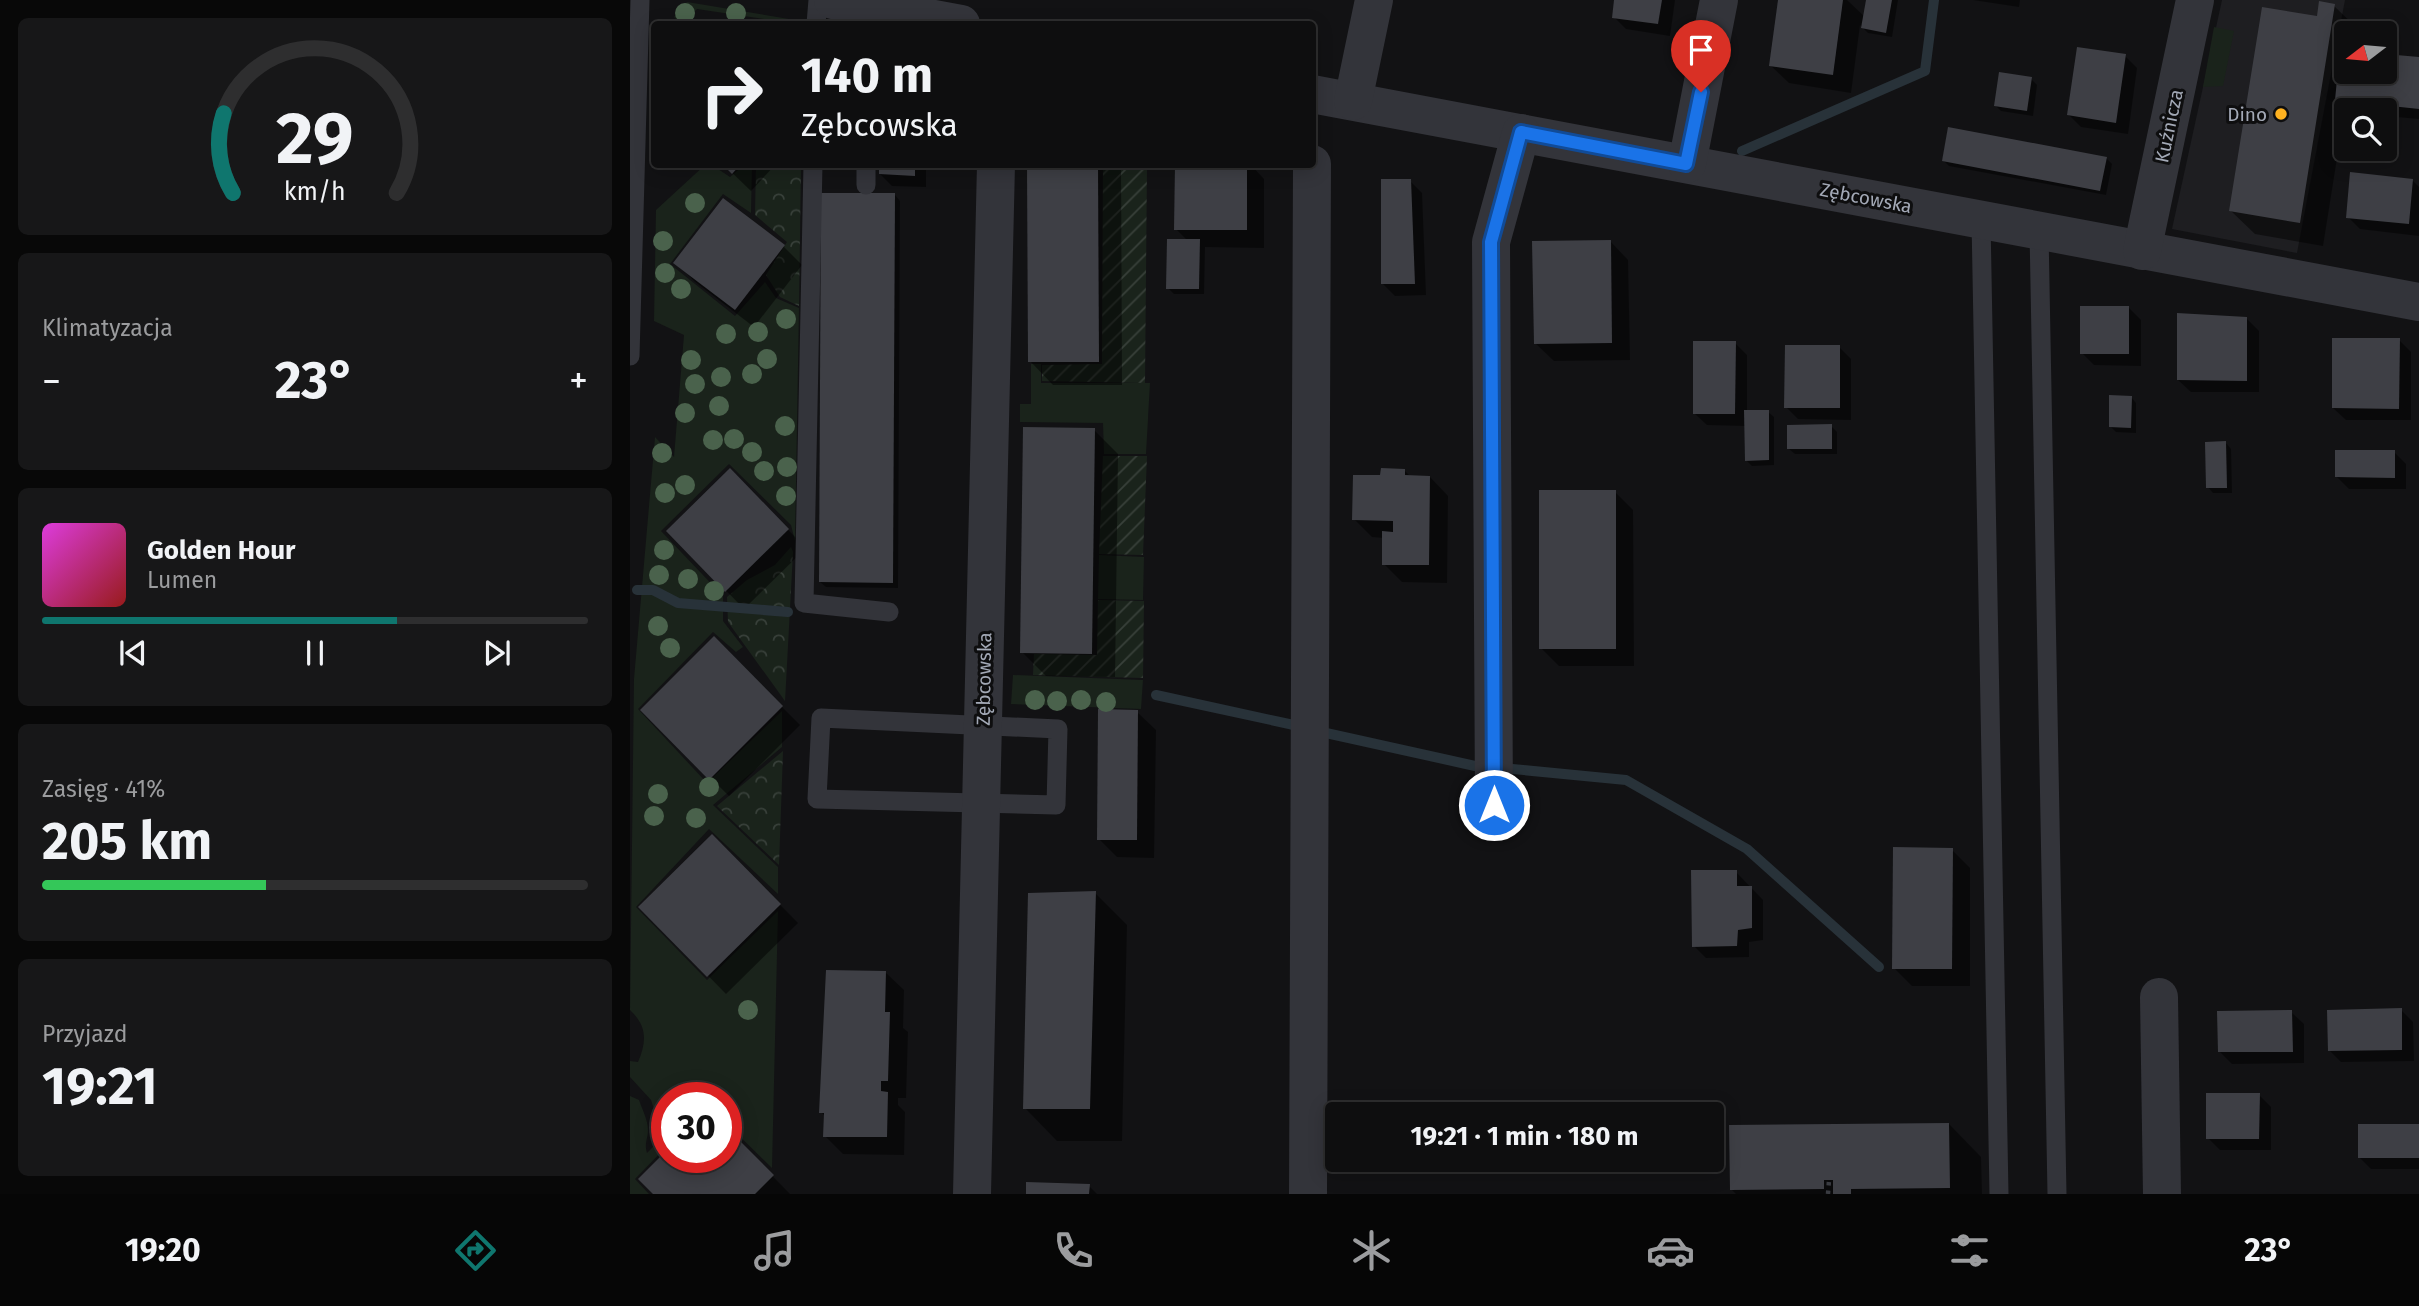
<!DOCTYPE html>
<html lang="pl">
<head>
<meta charset="utf-8">
<style>
  :root { --surface:#0e0e0f; --page:#171718; --text:#f1f3f6; --muted:#9b9c9e; --line:#2e2e2f; --accent:#0f766e }
  body { margin:0; font-family:"Fira Sans",sans-serif; background:var(--page); color:var(--text); height:100vh; display:flex; flex-direction:column; font-size:26px; white-space:nowrap }
  * { box-sizing:border-box; margin:0 }
  p { font-size:23px; color:var(--muted) }
  .icon { flex:none; width:38px; height:38px; fill:none; stroke:currentColor; stroke-width:2; stroke-linecap:round; stroke-linejoin:round }
  .map { position:relative; flex:1; overflow:hidden }
  .sheet { display:flex; flex-direction:column; gap:18px; padding:18px; background:#080808; width:630px }
  .sheet>* { flex:none }
  .top-card { position:absolute; left:21px; top:21px; width:665px; height:147px; border-radius:7px; box-shadow:0 4px 18px #0003,0 0 0 2px var(--line); background:#0e0e0f; color:var(--text); overflow:hidden }
  .needle { width:46px; rotate:254deg }
  .controls { position:absolute; left:1704px; top:21px; display:grid; gap:14px }
  .controls a { display:grid; place-items:center; width:63px; height:63px; border-radius:7px; background:var(--surface); box-shadow:0 4px 18px #0003,0 0 0 2px var(--line); font-size:35px }
  .speed { position:absolute; left:21px; top:1082px; display:flex; gap:14px; font-size:35px; font-weight:700; text-align:center }
  .speed>* { display:grid; place-content:center; width:91px; height:91px; border-radius:50%; background:var(--surface); box-shadow:0 4px 18px #0003,0 0 0 2px var(--line); line-height:1 }
  .speed .limit { border:10px solid #d22; background:#fff; color:#111 }
  .pin { position:absolute; display:grid; place-items:center; width:60px; height:60px; color:#fff; margin:-72px -30px; border-radius:50% 50% 50% 0; rotate:-45deg; box-shadow:0 0 7px #0007 }
  .pin .icon { rotate:45deg }
  .me { position:absolute; width:77px; margin:-38px; rotate:0deg; stroke-linejoin:round; filter:drop-shadow(0 0 5px #0008) }
  .turn { display:flex; align-items:center; gap:24px; height:147px; padding:0 35px; font-size:32px }
  .turn .icon { width:91px; height:91px; stroke-width:2.5 }
  .turn b { display:block; font-size:49px; line-height:60px }
  .big { font-size:52px; font-weight:700; line-height:1.1 }
  .sheet .tile { flex:1; display:flex; flex-direction:column; justify-content:center; gap:10px; min-width:0; padding:0 24px; border-radius:10px; background:var(--page) }
  .sheet .dial { align-items:center; gap:0 }
  .dial svg { height:182px; overflow:visible; fill:none; stroke:var(--line); stroke-width:7; stroke-linecap:round; text-anchor:middle }
  .dial text { fill:var(--text); stroke:none }
  .song { display:flex; align-items:center; gap:21px }
  .cover { width:84px; height:84px; border-radius:10px; background:linear-gradient(135deg,hsl(300 70% 55%),hsl(0 70% 35%)) }
  .played { height:7px; border-radius:4px; background:linear-gradient(90deg,var(--accent) 65%,var(--line) 65%) }
  .keys { display:flex; justify-content:space-around; direction:ltr }
  .heat { display:flex; justify-content:space-between; align-items:center; font-size:38px; direction:ltr }
  .charge { height:10px; border-radius:5px; background:linear-gradient(90deg,#34c759 41%,var(--line) 0) }
  .trip { position:absolute; left:695px; top:1102px; width:399px; height:70px; border-radius:7px; background:var(--surface); box-shadow:0 4px 18px #0003,0 0 0 2px var(--line); font-weight:700; line-height:70px; text-align:center }
  .tab-bar { display:flex; height:112px; justify-content:space-around; align-items:center; background:#060606; color:var(--muted) }
  .tab-bar .icon { width:49px; height:49px }
  .tab-bar .on { color:var(--accent) }
  .tab-bar b { font-size:32px; color:var(--text) }
  main { display:flex; flex:1; min-height:0 }
  .map>svg:first-child { display:block }
  .built { fill:#1e1e21 }
  .grass { fill:#1a231b }
  .forest { fill:url(#forest-crowns) }
  .garden { fill:url(#garden-furrows) }
  .shadow { fill:#0007 }
  .lines { fill:none; stroke-linecap:round; stroke-linejoin:round }
  .stream { stroke:#283239; stroke-width:10 }
  .building { fill:#3e3f45 }
  .path { stroke:#393b41; stroke-width:4.5; stroke-dasharray:3.5 5; stroke-linecap:butt }
  .lane { stroke:#33343a; stroke-width:19 }
  .street { stroke:#33343a; stroke-width:38 }
  .tree { fill:#4a624c }
  .route-casing { stroke:#114b97; stroke-width:18 }
  .route { stroke:#1a73e8; stroke-width:12 }
  .poi-dot { fill:#ffb220; stroke:#0e0e0f; stroke-width:2.5 }
  .labels { text-anchor:middle; dominant-baseline:central; stroke-width:6; stroke-linejoin:round; paint-order:stroke }
  .poi-label { font-size:19px; fill:#a3a9b6; stroke:#0e0e0f; text-anchor:end }
  .street-label { font-size:19px; fill:#a3a9b6; stroke:#0e0e0f }
</style>
</head>
<body>
<main>
<section class="sheet">
<div class="tile dial"><svg viewBox="0 0 100 80">
<path d="M14 69A42 42 0 1 1 86 69"/>
<path d="M14 69A42 42 0 0 1 10 34" stroke="#0f766e"/>
<text x="50" y="56" font-size="32" font-weight="700">29</text>
<text x="50" y="72" font-size="11">km/h</text>
</svg></div>
<div class="tile"><p>Klimatyzacja</p>
<div class="heat"><a>−</a><b class="big">23°</b><a>+</a></div>
</div>
<div class="tile">
<div class="song"><i class="cover"></i><div><b>Golden Hour</b><p>Lumen</p></div></div>
<div class="played"></div>
<div class="keys"><svg class="icon" aria-label="previous" viewBox="0 0 24 24"><path d="M18 5L8 12l10 7zM5 5v14"/></svg><svg class="icon" aria-label="pause" viewBox="0 0 24 24"><path d="M8 5v14M16 5v14"/></svg><svg class="icon" aria-label="next" viewBox="0 0 24 24"><path d="M6 5l10 7-10 7zM19 5v14"/></svg></div>
</div>
<div class="tile"><p>Zasięg · 41%</p><b class="big">205 km</b><div class="charge"></div></div>
<div class="tile"><p>Przyjazd</p><b class="big">19:21</b></div>
</section>
<div class="map">
<svg width="1789" height="1194" viewBox="0 0 1789 1194">
  <defs>
    <pattern id="forest-crowns" width="20" height="18" patternUnits="userSpaceOnUse" patternTransform="scale(1.75)"><rect width="20" height="18" fill="#1a231b"/><path d="M2 6a3 3 0 1 1 6 0M12 15a3 3 0 1 1 6 0" fill="none" stroke="#38403a"/></pattern>
    <pattern id="garden-furrows" width="10" height="10" patternUnits="userSpaceOnUse" patternTransform="scale(1.75)"><rect width="10" height="10" fill="#1a231b"/><path d="M-1 1l2-2M0 10L10 0M9 11l2-2" fill="none" stroke="#38403a"/></pattern>
  </defs>
  <rect width="100%" height="100%" fill="#121214"/>
  <!-- built -->
  <polygon class="built" points="1592,0 1715,0 1667,253 1542,229"/>
  <!-- grass -->
  <g class="grass">
    <polygon points="57,2 171,21 167,24 133,24 134,19 67,9 52,24 44,17"/>
    <polygon points="1584,27 1604,31 1593,86 1573,87"/>
    <path d="M76,164L82,165L100,177L114,165H122L121,213L93,194L40,264L105,316L135,282L146,298L169,308L165,541L161,525L99,464L31,531L93,596V621L113,647L106,652L83,632L8,709L77,783L152,711V747L83,805L148,867V894L79,829L6,907L77,980L148,911L142,1168L96,1123V1097H37V1146L5,1179L19,1194H0V1096L9,1100C12,1109 18,1120 18,1130C18,1139 14,1143 17,1153L33,1137L21,1100L0,1077V1061L8,1062C17,1041 17,1026 0,1010L4,679L25,437L44,457L54,335L24,321L26,210Z"/>
    <polygon points="401,364 411,364 411,383 520,383 516,454 474,454 473,423 390,422 390,404 401,404"/>
    <polygon points="469,555 514,557 513,600 468,599"/>
    <polygon points="383,675 513,680 511,709 381,704"/>
  </g>
  <!-- forest -->
  <g class="forest">
    <polygon points="126,165 171,165 169,306 150,297 136,275 157,242 125,215"/>
    <polygon points="161,547 163,552 155,701 98,622 97,597 117,580 145,565"/>
    <polygon points="153,751 149,865 87,806"/>
  </g>
  <!-- garden -->
  <g class="garden">
    <polygon points="473,165 517,165 515,383 412,381 412,365 472,364"/>
    <polygon points="473,456 517,456 513,555 469,554"/>
    <polygon points="468,600 514,601 513,678 403,675 404,654 467,655"/>
  </g>
  <!-- shadow -->
  <g class="shadow">
    <polygon points="986,0 1045,0 1040,36 996,29 984,17"/>
    <polygon points="1150,0 1217,0 1235,17 1238,0 1268,0 1262,37 1238,33 1230,25 1221,93 1159,83 1140,65"/>
    <polygon points="1343,0 1390,0 1389,7"/>
    <polygon points="1704,6 1728,29 1727,33 1717,33 1717,72 1755,72 1789,59 1789,119 1755,116 1755,110 1715,108 1693,246 1625,234 1601,211 1689,18"/>
    <polygon points="1495,56 1507,68 1498,134 1451,127 1439,115"/>
    <polygon points="1401,79 1407,85 1403,116 1371,111 1366,106"/>
    <polygon points="1476,158 1482,164 1476,195 1319,166 1313,160"/>
    <polygon points="93,164 146,164 121,191"/>
    <polygon points="251,164 296,164 296,187 262,186 250,174"/>
    <polygon points="399,164 491,164 492,385 423,385 400,361"/>
    <polygon points="547,164 620,164 634,179 634,248 575,247 574,294 544,294 538,288 558,241 546,229"/>
    <polygon points="780,181 792,193 796,295 765,296 753,284"/>
    <polygon points="1783,181 1789,187 1789,236 1730,229 1718,217"/>
    <polygon points="265,195 270,201 268,588 196,587 190,582"/>
    <polygon points="980,241 998,260 1000,360 924,361 905,343"/>
    <polygon points="154,247 172,265 124,327 64,281 46,262"/>
    <polygon points="1499,308 1511,320 1511,366 1464,365 1452,353"/>
    <polygon points="1617,319 1629,331 1629,392 1561,392 1548,380"/>
    <polygon points="1769,340 1781,352 1781,420 1716,420 1703,408"/>
    <polygon points="1105,343 1117,355 1117,412 1138,412 1144,417 1144,465 1122,466 1116,460 1116,426 1077,425 1064,413"/>
    <polygon points="1209,347 1221,359 1221,420 1168,419 1156,407"/>
    <polygon points="1501,397 1506,403 1506,433 1486,432 1481,427"/>
    <polygon points="1201,426 1207,432 1207,454 1165,454 1159,449"/>
    <polygon points="464,430 488,454 485,677 416,676 392,652"/>
    <polygon points="1596,443 1601,449 1602,493 1583,493 1578,487"/>
    <polygon points="1764,452 1776,464 1776,489 1719,489 1707,477"/>
    <polygon points="774,470 781,477 800,477 818,496 817,583 772,582 754,564 754,538 742,537 724,519 752,477"/>
    <polygon points="100,471 176,548 114,609 38,531"/>
    <polygon points="985,492 1003,510 1004,666 929,666 911,648"/>
    <polygon points="84,639 170,725 99,796 12,710"/>
    <polygon points="507,712 526,730 524,858 487,857 469,839"/>
    <polygon points="82,836 168,923 96,994 11,907"/>
    <polygon points="1322,850 1340,868 1340,986 1282,986 1264,968"/>
    <polygon points="1106,872 1133,900 1133,940 1119,942 1119,957 1076,958 1064,946"/>
    <polygon points="465,893 497,925 492,1141 427,1141 395,1108"/>
    <polygon points="255,972 274,990 273,1028 278,1032 276,1098 268,1098 268,1105 275,1112 274,1155 213,1154 195,1136 196,1117 191,1112"/>
    <polygon points="1771,1010 1783,1022 1784,1061 1711,1062 1699,1050"/>
    <polygon points="1661,1012 1674,1024 1674,1063 1602,1064 1590,1052"/>
    <polygon points="1629,1095 1641,1107 1641,1150 1590,1150 1578,1138"/>
    <polygon points="1319,1124 1351,1157 1352,1194 1106,1194 1101,1189"/>
    <polygon points="1789,1126 1789,1169 1741,1169 1729,1157"/>
    <polygon points="96,1129 160,1194 25,1194 37,1157 96,1157"/>
    <polygon points="459,1186 467,1194 398,1194"/>
  </g>
  <g class="lines">
    <!-- stream -->
    <g class="stream">
      <polyline points="1112,151 1295,71 1304,0"/>
      <polyline points="7,590 23,590 48,603 158,612"/>
      <polyline points="526,695 673,727"/>
      <polyline points="687,731 845,766"/>
      <polyline points="872,768 996,780 1117,849 1249,967"/>
    </g>
  </g>
  <!-- building -->
  <g class="building">
    <polygon points="984,0 1032,0 1028,24 982,18"/>
    <polygon points="1148,0 1213,0 1203,75 1139,66"/>
    <polygon points="1236,0 1262,0 1256,33 1231,28"/>
    <polygon points="1689,1 1705,4 1670,223 1599,211 1632,7 1687,16"/>
    <polygon points="1447,47 1496,54 1486,123 1437,115"/>
    <polygon points="1710,49 1717,50 1717,72 1755,72 1755,54 1789,57 1789,109 1705,100"/>
    <polygon points="1369,72 1402,77 1397,111 1364,106"/>
    <polygon points="1318,127 1477,157 1470,191 1312,161"/>
    <polygon points="92,164 111,164 102,174"/>
    <polygon points="249,164 285,164 285,176 249,174"/>
    <polygon points="397,164 468,164 469,362 398,362"/>
    <polygon points="545,164 617,164 617,230 544,230"/>
    <polygon points="1720,172 1783,179 1779,224 1716,218"/>
    <polygon points="751,179 781,179 785,284 751,284"/>
    <polygon points="191,193 265,193 263,583 189,582"/>
    <polygon points="93,198 155,245 105,310 43,263"/>
    <polygon points="537,239 570,239 569,289 536,289"/>
    <polygon points="981,240 982,343 904,344 902,241"/>
    <rect x="1450" y="306" width="49" height="48"/>
    <polygon points="1547,313 1617,317 1617,381 1547,380"/>
    <polygon points="1702,338 1770,338 1769,409 1702,408"/>
    <polygon points="1063,341 1106,341 1105,414 1063,414"/>
    <polygon points="1155,345 1210,345 1210,408 1154,408"/>
    <polygon points="1479,395 1502,396 1501,428 1479,427"/>
    <polygon points="1114,410 1139,410 1139,460 1115,461"/>
    <polygon points="1202,424 1202,449 1157,449 1157,425"/>
    <polygon points="393,427 465,428 462,654 390,653"/>
    <polygon points="1596,441 1597,488 1576,488 1575,442"/>
    <polygon points="1705,450 1765,450 1765,478 1705,477"/>
    <polygon points="100,468 159,529 95,592 36,531"/>
    <polygon points="751,468 775,469 775,475 800,476 799,565 752,565 752,531 763,532 763,521 722,520 723,475 750,475"/>
    <rect x="909" y="490" width="77" height="159"/>
    <polygon points="84,636 153,706 79,780 10,710"/>
    <polygon points="468,709 508,710 507,840 467,840"/>
    <polygon points="82,834 151,904 77,977 8,907"/>
    <polygon points="1263,847 1323,848 1322,969 1262,969"/>
    <polygon points="1061,870 1107,870 1107,886 1122,886 1122,928 1108,930 1107,946 1062,947"/>
    <polygon points="466,891 460,1109 393,1109 398,893"/>
    <polygon points="196,970 256,971 255,1012 260,1012 258,1081 251,1081 251,1091 258,1092 257,1137 193,1137 194,1113 189,1113"/>
    <polygon points="1772,1008 1772,1050 1698,1051 1697,1010"/>
    <polygon points="1662,1010 1663,1052 1588,1052 1587,1011"/>
    <polygon points="1576,1093 1630,1093 1629,1139 1576,1139"/>
    <polygon points="1319,1123 1320,1188 1221,1189 1221,1194 1203,1194 1203,1180 1194,1180 1194,1189 1100,1190 1099,1125"/>
    <rect x="1728" y="1124" width="61" height="34"/>
    <polygon points="96,1127 144,1175 125,1194 23,1194 8,1179 37,1150 37,1157 96,1157"/>
    <polygon points="396,1182 460,1184 459,1194 396,1194"/>
  </g>
  <g class="lines">
    <!-- path -->
    <polyline class="path" points="1198,1194 1199,1180"/>
    <!-- lane -->
    <g class="lane">
      <polyline points="186,24 188,0"/>
      <polyline points="183,164 174,603 259,612"/>
      <polyline points="236,164 236,185"/>
      <polyline points="1351,220 1369,1194"/>
      <polyline points="1409,231 1427,1194"/>
      <polyline points="0,356 10,0"/>
      <polygon points="191,718 428,729 426,805 187,799"/>
    </g>
    <!-- street -->
    <g class="street">
      <polyline points="203,0 331,24"/>
      <polyline points="682,94 1789,302"/>
      <polyline points="723,101 744,0"/>
      <polyline points="1057,164 1089,0"/>
      <polyline points="1512,251 1565,0"/>
      <polyline points="864,805 861,242 891,133"/>
      <polyline points="1529,997 1532,1194"/>
      <polyline points="342,1194 366,164"/>
      <polyline points="678,1194 682,164"/>
    </g>
  </g>
  <!-- trees -->
  <g class="tree">
    <circle cx="55" cy="13" r="10"/>
    <circle cx="106" cy="13" r="10"/>
    <circle cx="65" cy="203" r="10"/>
    <circle cx="33" cy="241" r="10"/>
    <circle cx="35" cy="273" r="10"/>
    <circle cx="51" cy="289" r="10"/>
    <circle cx="156" cy="319" r="10"/>
    <circle cx="128" cy="332" r="10"/>
    <circle cx="96" cy="334" r="10"/>
    <circle cx="137" cy="359" r="10"/>
    <circle cx="61" cy="360" r="10"/>
    <circle cx="122" cy="374" r="10"/>
    <circle cx="91" cy="377" r="10"/>
    <circle cx="65" cy="384" r="10"/>
    <circle cx="89" cy="406" r="10"/>
    <circle cx="55" cy="413" r="10"/>
    <circle cx="155" cy="426" r="10"/>
    <circle cx="104" cy="439" r="10"/>
    <circle cx="83" cy="440" r="10"/>
    <circle cx="122" cy="452" r="10"/>
    <circle cx="32" cy="453" r="10"/>
    <circle cx="157" cy="467" r="10"/>
    <circle cx="134" cy="471" r="10"/>
    <circle cx="55" cy="485" r="10"/>
    <circle cx="35" cy="493" r="10"/>
    <circle cx="156" cy="496" r="10"/>
    <circle cx="34" cy="550" r="10"/>
    <circle cx="29" cy="575" r="10"/>
    <circle cx="58" cy="579" r="10"/>
    <circle cx="84" cy="591" r="10"/>
    <circle cx="28" cy="626" r="10"/>
    <circle cx="40" cy="648" r="10"/>
    <circle cx="405" cy="700" r="10"/>
    <circle cx="451" cy="700" r="10"/>
    <circle cx="427" cy="701" r="10"/>
    <circle cx="476" cy="702" r="10"/>
    <circle cx="79" cy="787" r="10"/>
    <circle cx="28" cy="794" r="10"/>
    <circle cx="24" cy="816" r="10"/>
    <circle cx="66" cy="818" r="10"/>
    <circle cx="118" cy="1010" r="10"/>
  </g>
  <g class="lines">
    <!-- route casing -->
    <g class="route-casing">
      <polyline id="route" points="864,805 861,242 891,132 1056,164 1071,92"/>
    </g>
    <!-- route -->
    <use href="#route" class="route"/>
  </g>
  <!-- markers -->
  <circle class="poi-dot" cx="1651" cy="114" r="7"/>
  <g class="labels">
    <!-- poi labels -->
    <g class="poi-label">
      <text x="1637" y="114">Dino</text>
    </g>
    <!-- street labels -->
    <g class="street-label">
      <text transform="translate(1539 126) rotate(-78)">Kuźnicza</text>
      <text transform="translate(1236 198) rotate(11)">Zębcowska</text>
      <text transform="translate(354 679) rotate(-89)">Zębcowska</text>
    </g>
  </g>
</svg>
<div class="controls">
<a><svg class="needle" viewBox="-14 -14 28 28"><path d="M0-13l5 13h-10z" fill="#e53935"/><path d="M0 13l5-13h-10z" fill="#9b9c9e"/></svg></a>
<a><svg class="icon" aria-label="search" viewBox="0 0 24 24"><circle cx="10" cy="10" r="6"/><path d="M15 15l6 6"/></svg></a>
</div>
<div class="speed"><div class="limit">30</div></div>
<div class="pin" style="left:1071px;top:92px;background:#d93025"><svg class="icon" aria-label="arrive" viewBox="0 0 24 24"><path d="M6 21V4h12l-3 4 3 4H6"/></svg></div>
<svg class="me" style="left:864px;top:805px" viewBox="-20 -20 40 40"><circle r="17" fill="#1a73e8" stroke="#fff" stroke-width="3"/><path d="M0-11L8 9 0 5-8 9z" fill="#fff"/></svg>
<div class="trip">19:21 · 1 min · 180 m</div>
<div class="top-card">
<div class="turn"><svg class="icon" aria-label="right" viewBox="0 0 24 24"><path d="M7 20v-9h11M14 6l5 5-5 5"/></svg><div><b>140 m</b>Zębcowska</div></div>
</div>
</div>
</main>
<nav class="tab-bar">
<b>19:20</b>
<svg class="icon on" aria-label="directions" viewBox="0 0 24 24"><path d="M12 3l9 9-9 9-9-9zM9 14v-3h6M13 9l2 2-2 2"/></svg>
<svg class="icon" aria-label="music" viewBox="0 0 24 24"><path d="M9 18V5l10-2v13"/><circle cx="6" cy="18" r="3"/><circle cx="16" cy="16" r="3"/></svg>
<svg class="icon" aria-label="phone" viewBox="0 0 24 24"><path d="M5 4h4l2 5-3 2q2 4 5 5l2-3 5 2v4C11 20 4 13 5 4z"/></svg>
<svg class="icon" aria-label="climate" viewBox="0 0 24 24"><path d="M12 3v18M4 7l16 10M4 17L20 7"/></svg>
<svg class="icon" aria-label="car" viewBox="0 0 24 24"><path d="M5 17H2v-5l4-1 3-4h7l3 4 3 1v5h-3M9 17h6M6 11h13"/><circle cx="7" cy="17" r="2"/><circle cx="17" cy="17" r="2"/></svg>
<svg class="icon" aria-label="filters" viewBox="0 0 24 24"><path d="M4 7h16M4 17h16"/><circle cx="9" cy="7" r="2"/><circle cx="15" cy="17" r="2"/></svg>
<b>23°</b>
</nav>
</body>
</html>
